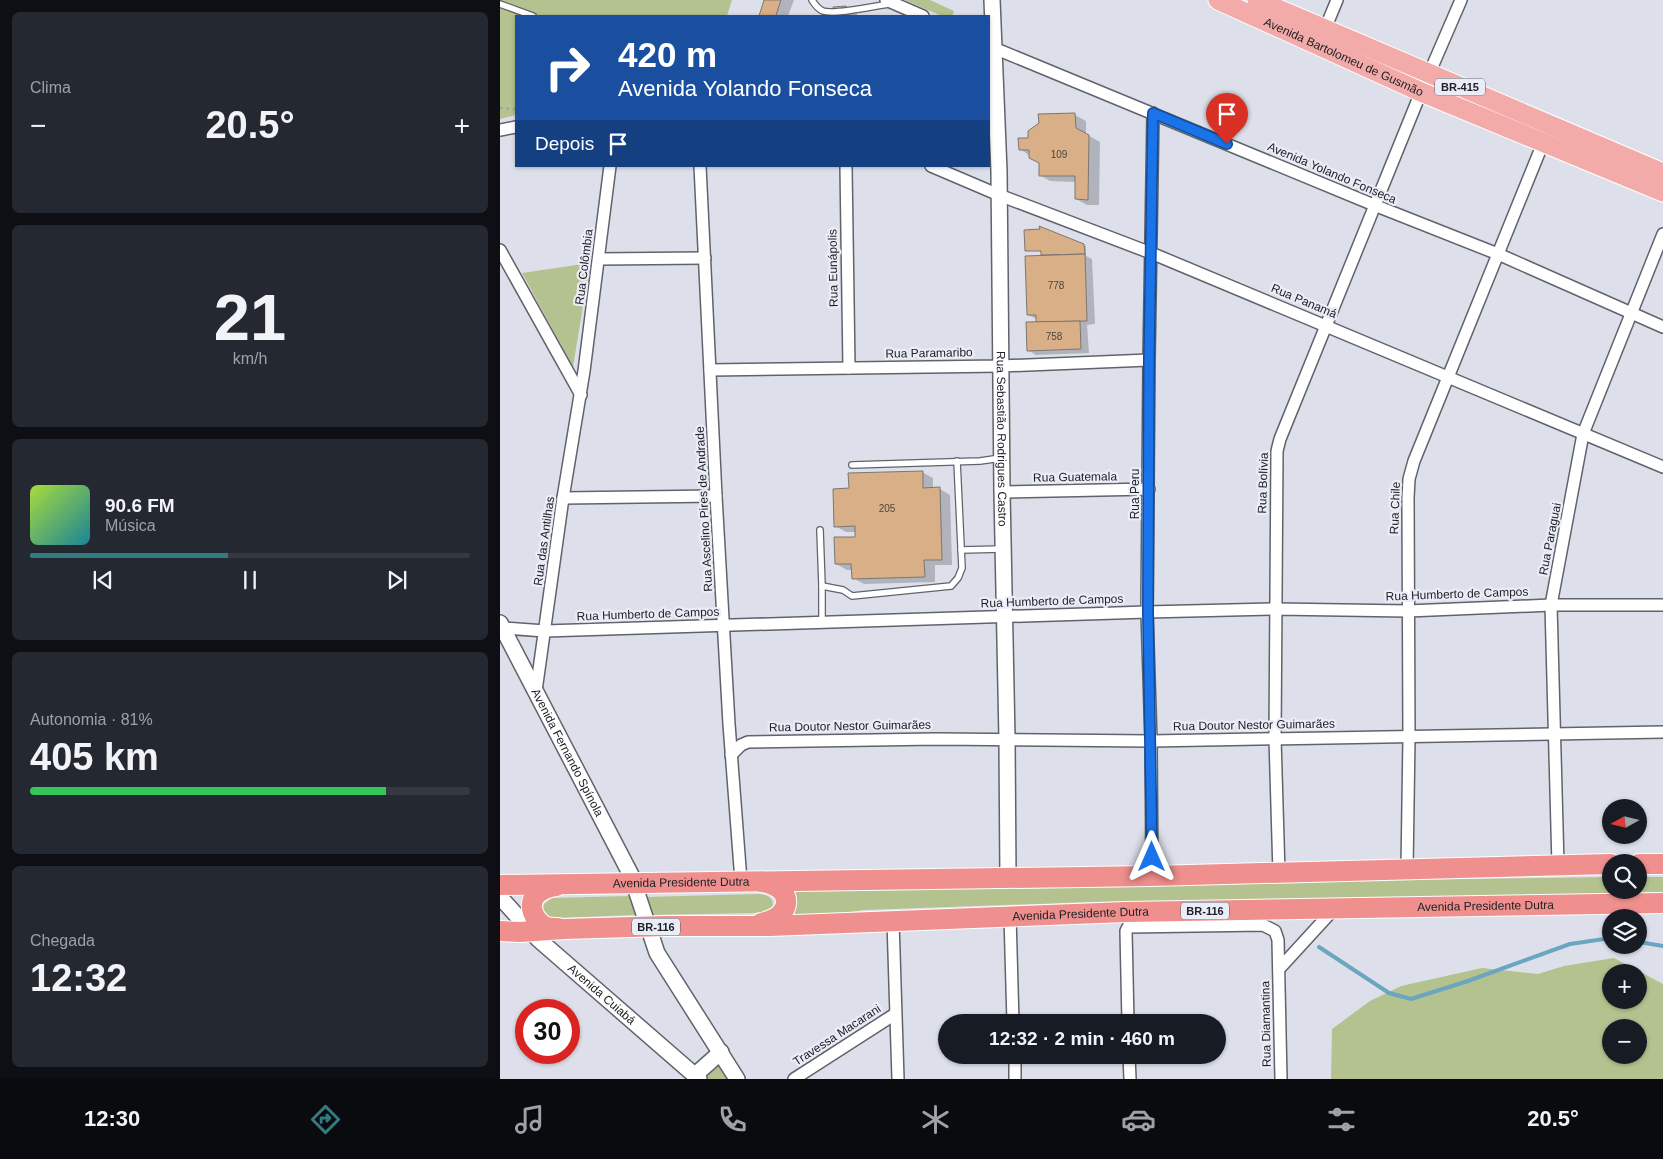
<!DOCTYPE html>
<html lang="pt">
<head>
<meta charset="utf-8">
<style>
  :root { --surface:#171b24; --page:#242831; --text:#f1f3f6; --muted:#9ea1a6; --line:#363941; --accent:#327b81 }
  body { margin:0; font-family:Helvetica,sans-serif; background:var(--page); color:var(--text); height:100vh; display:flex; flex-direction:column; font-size:19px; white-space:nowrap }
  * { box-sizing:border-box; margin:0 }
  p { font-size:16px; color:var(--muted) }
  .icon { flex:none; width:28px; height:28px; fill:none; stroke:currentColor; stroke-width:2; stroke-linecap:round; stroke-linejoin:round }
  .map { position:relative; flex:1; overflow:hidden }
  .drawer { display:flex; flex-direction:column; gap:12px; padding:12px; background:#0d0f14; width:500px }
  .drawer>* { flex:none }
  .hud { position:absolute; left:15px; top:15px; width:475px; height:152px; border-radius:0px; box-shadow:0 1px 4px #0004; background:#1a4fa0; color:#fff; overflow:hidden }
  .needle { width:32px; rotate:262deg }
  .tools { position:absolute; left:1102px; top:799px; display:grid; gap:10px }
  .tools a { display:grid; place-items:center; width:45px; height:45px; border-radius:50%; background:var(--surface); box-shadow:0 1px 4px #0004; font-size:25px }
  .speed { position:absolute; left:15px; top:999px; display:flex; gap:10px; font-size:25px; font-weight:700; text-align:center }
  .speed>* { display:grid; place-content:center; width:65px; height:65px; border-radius:50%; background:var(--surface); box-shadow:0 1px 4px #0004; line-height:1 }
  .speed .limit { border:8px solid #d22; background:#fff; color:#111 }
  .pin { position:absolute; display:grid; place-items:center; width:42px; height:42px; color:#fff; margin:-51px -21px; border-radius:50% 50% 50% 0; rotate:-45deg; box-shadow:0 0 5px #0007 }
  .pin .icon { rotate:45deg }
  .me { position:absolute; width:55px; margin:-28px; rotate:0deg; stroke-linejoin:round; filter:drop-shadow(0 0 4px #0008) }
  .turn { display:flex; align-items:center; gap:18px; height:105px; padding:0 20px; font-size:22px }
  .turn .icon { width:65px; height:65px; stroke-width:2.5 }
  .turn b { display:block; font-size:35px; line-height:42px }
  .then { display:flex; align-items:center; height:48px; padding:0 20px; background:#0003; gap:10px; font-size:19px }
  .big { font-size:38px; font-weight:700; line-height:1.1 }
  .drawer .tile { flex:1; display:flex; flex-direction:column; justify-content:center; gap:8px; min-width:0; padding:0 18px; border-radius:8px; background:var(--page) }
  .drawer .dial { align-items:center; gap:0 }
  .dial b { font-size:65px; line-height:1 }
  .song { display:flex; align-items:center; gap:15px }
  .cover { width:60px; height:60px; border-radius:8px; background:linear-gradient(135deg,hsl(80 70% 55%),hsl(190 70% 35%)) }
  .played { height:5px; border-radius:2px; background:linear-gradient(90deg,var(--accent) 45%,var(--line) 45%) }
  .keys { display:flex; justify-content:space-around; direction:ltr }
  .heat { display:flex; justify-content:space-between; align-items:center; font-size:28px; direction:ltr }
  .charge { height:8px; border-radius:4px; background:linear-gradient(90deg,#34c759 81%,var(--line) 0) }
  .trip { position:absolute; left:438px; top:1014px; width:288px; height:50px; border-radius:25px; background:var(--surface); box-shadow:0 1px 4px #0004; font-weight:700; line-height:50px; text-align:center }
  .dock { display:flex; height:80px; justify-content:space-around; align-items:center; background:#090b0e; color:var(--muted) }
  .dock .icon { width:35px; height:35px }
  .dock .selected { color:var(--accent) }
  .dock b { font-size:22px; color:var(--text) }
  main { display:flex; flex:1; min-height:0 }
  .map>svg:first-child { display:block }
  .green { fill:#b3c28e; fill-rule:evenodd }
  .shadow { fill:#0003 }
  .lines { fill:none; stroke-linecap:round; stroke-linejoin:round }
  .stream { stroke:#6aa6c0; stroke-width:4 }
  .building { fill:#d8af86; stroke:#7d7670 }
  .service-casing { stroke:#60636b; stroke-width:8 }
  .minor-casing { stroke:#60636b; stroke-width:14 }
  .tertiary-casing { stroke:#60636b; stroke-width:18 }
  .primary-casing { stroke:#fff; stroke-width:21 }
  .trunk-casing { stroke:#fff; stroke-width:22 }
  .path { stroke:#9b9da5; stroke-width:2; stroke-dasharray:2.5 4; stroke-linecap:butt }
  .service { stroke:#fff; stroke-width:5.5 }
  .minor { stroke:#fff; stroke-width:11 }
  .tertiary { stroke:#fff; stroke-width:15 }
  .primary { stroke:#f3abaa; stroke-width:19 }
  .trunk { stroke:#ef8f8e; stroke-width:20 }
  .route-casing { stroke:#114b97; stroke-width:12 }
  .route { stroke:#1a73e8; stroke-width:9 }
  .labels { text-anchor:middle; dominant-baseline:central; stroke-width:4.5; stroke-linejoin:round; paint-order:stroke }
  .number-label { font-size:10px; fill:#4f453e }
  .shield { fill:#eaedf7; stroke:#5d5f65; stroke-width:1 }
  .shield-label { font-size:11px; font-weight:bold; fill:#212226 }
  .street-label { font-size:12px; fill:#212226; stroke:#eaedf7 }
</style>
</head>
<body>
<main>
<section class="drawer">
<div class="tile"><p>Clima</p>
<div class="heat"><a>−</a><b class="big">20.5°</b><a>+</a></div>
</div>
<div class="tile dial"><b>21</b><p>km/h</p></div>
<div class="tile">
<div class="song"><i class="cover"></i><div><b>90.6 FM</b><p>Música</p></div></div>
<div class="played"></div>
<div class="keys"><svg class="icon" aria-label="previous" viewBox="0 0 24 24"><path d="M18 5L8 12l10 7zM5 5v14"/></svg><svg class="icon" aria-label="pause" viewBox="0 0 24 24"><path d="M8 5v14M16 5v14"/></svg><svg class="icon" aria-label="next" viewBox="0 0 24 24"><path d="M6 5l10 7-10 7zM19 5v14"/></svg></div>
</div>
<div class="tile"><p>Autonomia · 81%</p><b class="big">405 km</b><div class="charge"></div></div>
<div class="tile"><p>Chegada</p><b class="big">12:32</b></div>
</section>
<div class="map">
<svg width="1163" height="1079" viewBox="0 0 1163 1079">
  <rect width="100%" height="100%" fill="#dde0ea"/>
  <!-- green -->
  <g class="green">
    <polygon points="0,0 232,0 227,16 16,16 16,115 0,119"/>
    <polygon points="405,0 430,0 454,11 452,16 442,16"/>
    <polygon points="90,263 73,367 22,273"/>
    <polygon points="1111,877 1111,890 1139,890 1139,877 1163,877 1163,892 1017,896 591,902 365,910 286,920 287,885 363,887"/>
    <path d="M259,894C269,895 275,898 272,909L267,912L254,913L149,915L144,897Z"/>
    <polygon points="130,896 136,915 55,918 50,917 43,910 44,904 52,898"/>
    <path d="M1114,958L1163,984V1079H831L832,1029L870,1001L901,986L982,968L1038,974L1064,966ZM1111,972H1139V1000H1111ZM1111,1028H1139V1055H1111Z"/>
    <polygon points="217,1066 223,1067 231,1079 206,1079 211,1068"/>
  </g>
  <!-- shadow -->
  <g class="shadow">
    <polygon points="266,0 294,0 288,16 260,16"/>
    <polygon points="346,7 357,13 357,16 335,16 335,8"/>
    <polygon points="540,115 575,115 586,121 586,134 600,142 599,205 587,205 576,199 576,182 550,181 540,175 540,163 520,149 530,139 540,124"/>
    <polygon points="584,245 586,246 586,256 592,259 595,324 587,325 589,353 536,355 528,350 537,323 537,319 528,315 542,251 527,251"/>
    <polygon points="422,472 433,478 433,489 440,489 450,495 452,565 435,565 435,582 364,584 353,578 353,570 347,570 336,564 356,538 356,532 346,532 335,526 350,489"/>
  </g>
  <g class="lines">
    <!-- stream -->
    <g class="stream">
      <polyline points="1139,942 1163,946"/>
      <polyline points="819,947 889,993 911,999 968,981 1070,944 1111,938"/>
    </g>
  </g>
  <!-- building -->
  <g class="building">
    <polygon points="264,0 281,0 276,15 280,16 259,16"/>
    <polygon points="346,6 348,16 334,16 333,7"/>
    <polygon points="575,113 576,128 589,135 588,200 575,199 575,176 539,176 539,163 529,158 529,150 519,150 518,138 528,138 528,131 539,123 538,114"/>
    <polygon points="539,226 584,244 585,254 541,255 541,251 525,251 524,230 540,229"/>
    <polygon points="585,254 587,321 536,322 536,315 527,315 525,256"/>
    <polygon points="580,321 581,349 527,351 526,322"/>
    <polygon points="423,471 423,488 440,487 442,560 424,560 425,577 352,579 351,564 335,564 334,537 355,537 355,526 334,527 333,489 349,488 348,473"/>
  </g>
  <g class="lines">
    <!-- service casing -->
    <g class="service-casing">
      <g id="service">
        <path d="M312,0C315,5 318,9 323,11C334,15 375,6 389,4"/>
        <polyline points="0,4 33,16"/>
        <polyline points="352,465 480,461 501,458"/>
        <polyline points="320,530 322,586 322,622"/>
        <polyline points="461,550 502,549"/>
        <polyline points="322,586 343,590 352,596 451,586 458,578 462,568 457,461"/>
      </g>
    </g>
    <!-- minor casing -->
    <g class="minor-casing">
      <g id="minor">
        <polyline points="386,0 423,16"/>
        <polyline points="825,29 837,0"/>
        <polyline points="489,46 874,205 998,254 1163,327"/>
        <polyline points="929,74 961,0"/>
        <polyline points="0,130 16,127"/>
        <polyline points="200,166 216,496 229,724 241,881"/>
        <polyline points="346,166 349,368"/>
        <polyline points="431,166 499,195 651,253 1163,467"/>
        <polyline points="0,250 81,395"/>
        <polyline points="99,259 205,258"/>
        <polyline points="210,370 501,366 649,360"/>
        <polyline points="502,492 649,489"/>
        <polyline points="63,498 216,496"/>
        <polyline points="0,633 3,628 45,631 647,612 776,609 908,611 1051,605 1163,605"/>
        <polyline points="36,691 63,498 84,371 110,166"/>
        <polyline points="231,755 241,745 248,742 436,739 651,741 1163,732"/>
        <polyline points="1058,865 1051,605 1083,434 1163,234"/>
        <polyline points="907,869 909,737 908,498 909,479 914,461 1043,143"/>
        <polyline points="779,873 775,739 777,451 780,439 921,92"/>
        <polyline points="652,876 651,741 647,612 649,360 653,113"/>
        <polyline points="510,916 513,1022"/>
        <polyline points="393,921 398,1079"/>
        <polyline points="779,969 834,909"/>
        <polyline points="628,1022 626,931 628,927 763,925 775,931 778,940 781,1079"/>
        <polyline points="515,1055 515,1079"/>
        <polyline points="629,1055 630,1079"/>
        <polyline points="294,1079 395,1014"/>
      </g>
    </g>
    <!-- tertiary casing -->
    <g class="tertiary-casing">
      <g id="tertiary">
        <path id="s1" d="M492,0L499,171L502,492L507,739L508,878"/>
        <path id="s2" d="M0,623L131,875L157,953L237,1079"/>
        <path id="s3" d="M0,897L38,939L199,1079"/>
        <polyline points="195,1075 221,1052"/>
      </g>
    </g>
    <!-- primary casing -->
    <g class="primary-casing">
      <g id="primary">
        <path id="s4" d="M718,0L921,92L1163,192"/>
        <polyline points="757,0 1163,173"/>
      </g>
    </g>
    <!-- trunk casing -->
    <g class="trunk-casing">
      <g id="trunk">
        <polyline points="1139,864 1163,864"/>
        <path id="s5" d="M0,885L652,876L1111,864"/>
        <path d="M56,886C49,887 42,889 37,894C26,904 34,921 46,927C50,928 54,928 58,928"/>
        <path d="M261,923C294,917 295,887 262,882"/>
        <path id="s6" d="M0,931L20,932L64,929L165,926H270L626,912L1163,903"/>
      </g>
    </g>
    <!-- path -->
    <polyline class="path" points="0,108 16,109"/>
    <!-- service -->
    <use href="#service" class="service"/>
    <!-- minor -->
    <use href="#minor" class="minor"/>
    <!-- tertiary -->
    <use href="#tertiary" class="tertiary"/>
    <!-- primary -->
    <use href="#primary" class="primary"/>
    <!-- trunk -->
    <use href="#trunk" class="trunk"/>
  </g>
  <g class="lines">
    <!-- route casing -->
    <g class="route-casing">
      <polyline id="route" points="652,857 648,612 649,360 653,113 727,144"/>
    </g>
    <!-- route -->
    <use href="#route" class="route"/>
  </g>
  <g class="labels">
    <!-- number labels -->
    <g class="number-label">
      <text x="559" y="154">109</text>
      <text x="556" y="285">778</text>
      <text x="554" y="336">758</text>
      <text x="387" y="508">205</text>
    </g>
    <!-- shield labels -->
    <g class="shield">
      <rect x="935" y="78.5" width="50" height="17" rx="4"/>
      <rect x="681" y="902.5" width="48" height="17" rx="4"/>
      <rect x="132" y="918.5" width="48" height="17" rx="4"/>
    </g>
    <g class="shield-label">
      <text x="960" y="87">BR-415</text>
      <text x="705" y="911">BR-116</text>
      <text x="156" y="927">BR-116</text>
    </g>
    <!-- street labels -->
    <g class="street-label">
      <text stroke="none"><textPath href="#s4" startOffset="138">Avenida Bartolomeu de Gusmão</textPath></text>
      <text transform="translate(832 173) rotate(23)">Avenida Yolando Fonseca</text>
      <text transform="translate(84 267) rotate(-83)">Rua Colômbia</text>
      <text transform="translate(333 268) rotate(-91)">Rua Eunápolis</text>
      <text transform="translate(804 301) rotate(23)">Rua Panamá</text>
      <text transform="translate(429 353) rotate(-1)">Rua Paramaribo</text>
      <text stroke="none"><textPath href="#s1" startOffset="439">Rua Sebastião Rodrigues Castro</textPath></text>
      <text transform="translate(575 477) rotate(-1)">Rua Guatemala</text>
      <text transform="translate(763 483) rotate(-88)">Rua Bolívia</text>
      <text transform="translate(635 494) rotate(-90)">Rua Peru</text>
      <text transform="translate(895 508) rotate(-88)">Rua Chile</text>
      <text transform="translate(204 509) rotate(-93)">Rua Ascelino Pires de Andrade</text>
      <text transform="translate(1050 539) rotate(-79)">Rua Paraguai</text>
      <text transform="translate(44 541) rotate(-82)">Rua das Antilhas</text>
      <text transform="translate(957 594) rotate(-2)">Rua Humberto de Campos</text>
      <text transform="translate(552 601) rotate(-2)">Rua Humberto de Campos</text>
      <text transform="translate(148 614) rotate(-2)">Rua Humberto de Campos</text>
      <text transform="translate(754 725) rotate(-1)">Rua Doutor Nestor Guimarães</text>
      <text transform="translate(350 726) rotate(-1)">Rua Doutor Nestor Guimarães</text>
      <text stroke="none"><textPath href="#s2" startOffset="146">Avenida Fernando Spínola</textPath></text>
      <text stroke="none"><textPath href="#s5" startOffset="181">Avenida Presidente Dutra</textPath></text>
      <text stroke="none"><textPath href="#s6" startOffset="986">Avenida Presidente Dutra</textPath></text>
      <text stroke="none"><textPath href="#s6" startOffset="581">Avenida Presidente Dutra</textPath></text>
      <text stroke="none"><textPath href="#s3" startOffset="141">Avenida Cuiabá</textPath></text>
      <text transform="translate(766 1024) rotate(-91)">Rua Diamantina</text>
      <text transform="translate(337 1035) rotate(-33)">Travessa Macarani</text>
    </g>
  </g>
</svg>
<div class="tools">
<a><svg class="needle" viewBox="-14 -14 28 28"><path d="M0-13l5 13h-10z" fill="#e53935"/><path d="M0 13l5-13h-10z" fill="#9ea1a6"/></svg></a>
<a><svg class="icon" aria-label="search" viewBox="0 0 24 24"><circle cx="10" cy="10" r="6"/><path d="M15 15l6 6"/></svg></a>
<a><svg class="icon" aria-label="layers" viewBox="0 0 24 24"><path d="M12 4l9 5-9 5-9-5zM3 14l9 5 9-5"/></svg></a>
<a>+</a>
<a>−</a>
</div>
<div class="speed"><div class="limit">30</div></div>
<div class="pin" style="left:727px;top:144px;background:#d93025"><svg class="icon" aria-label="arrive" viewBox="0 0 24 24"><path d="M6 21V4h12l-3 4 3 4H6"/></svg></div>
<svg class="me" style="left:652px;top:857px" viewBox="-20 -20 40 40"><path d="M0-17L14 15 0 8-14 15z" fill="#1a73e8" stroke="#fff" stroke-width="4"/></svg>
<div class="trip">12:32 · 2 min · 460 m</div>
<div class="hud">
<div class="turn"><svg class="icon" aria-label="right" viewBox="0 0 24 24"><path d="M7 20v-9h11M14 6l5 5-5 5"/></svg><div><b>420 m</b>Avenida Yolando Fonseca</div></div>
<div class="then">Depois<svg class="icon" aria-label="arrive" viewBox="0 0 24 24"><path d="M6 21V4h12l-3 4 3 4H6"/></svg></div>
</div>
</div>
</main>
<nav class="dock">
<b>12:30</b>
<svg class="icon selected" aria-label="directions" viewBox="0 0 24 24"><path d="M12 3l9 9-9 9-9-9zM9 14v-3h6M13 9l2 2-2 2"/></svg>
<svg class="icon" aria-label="music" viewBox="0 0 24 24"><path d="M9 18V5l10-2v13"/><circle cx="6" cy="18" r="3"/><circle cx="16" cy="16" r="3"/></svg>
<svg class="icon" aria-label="phone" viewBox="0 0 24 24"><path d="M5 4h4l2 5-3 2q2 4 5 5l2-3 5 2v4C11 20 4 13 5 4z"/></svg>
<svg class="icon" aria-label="climate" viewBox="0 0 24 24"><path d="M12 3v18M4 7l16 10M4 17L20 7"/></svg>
<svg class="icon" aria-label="car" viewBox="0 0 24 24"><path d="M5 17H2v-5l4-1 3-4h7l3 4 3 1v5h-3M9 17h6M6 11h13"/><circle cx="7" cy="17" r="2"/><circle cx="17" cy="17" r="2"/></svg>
<svg class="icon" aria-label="filters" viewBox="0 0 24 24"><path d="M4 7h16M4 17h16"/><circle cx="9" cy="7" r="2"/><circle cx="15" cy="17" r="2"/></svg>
<b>20.5°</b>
</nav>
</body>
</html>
